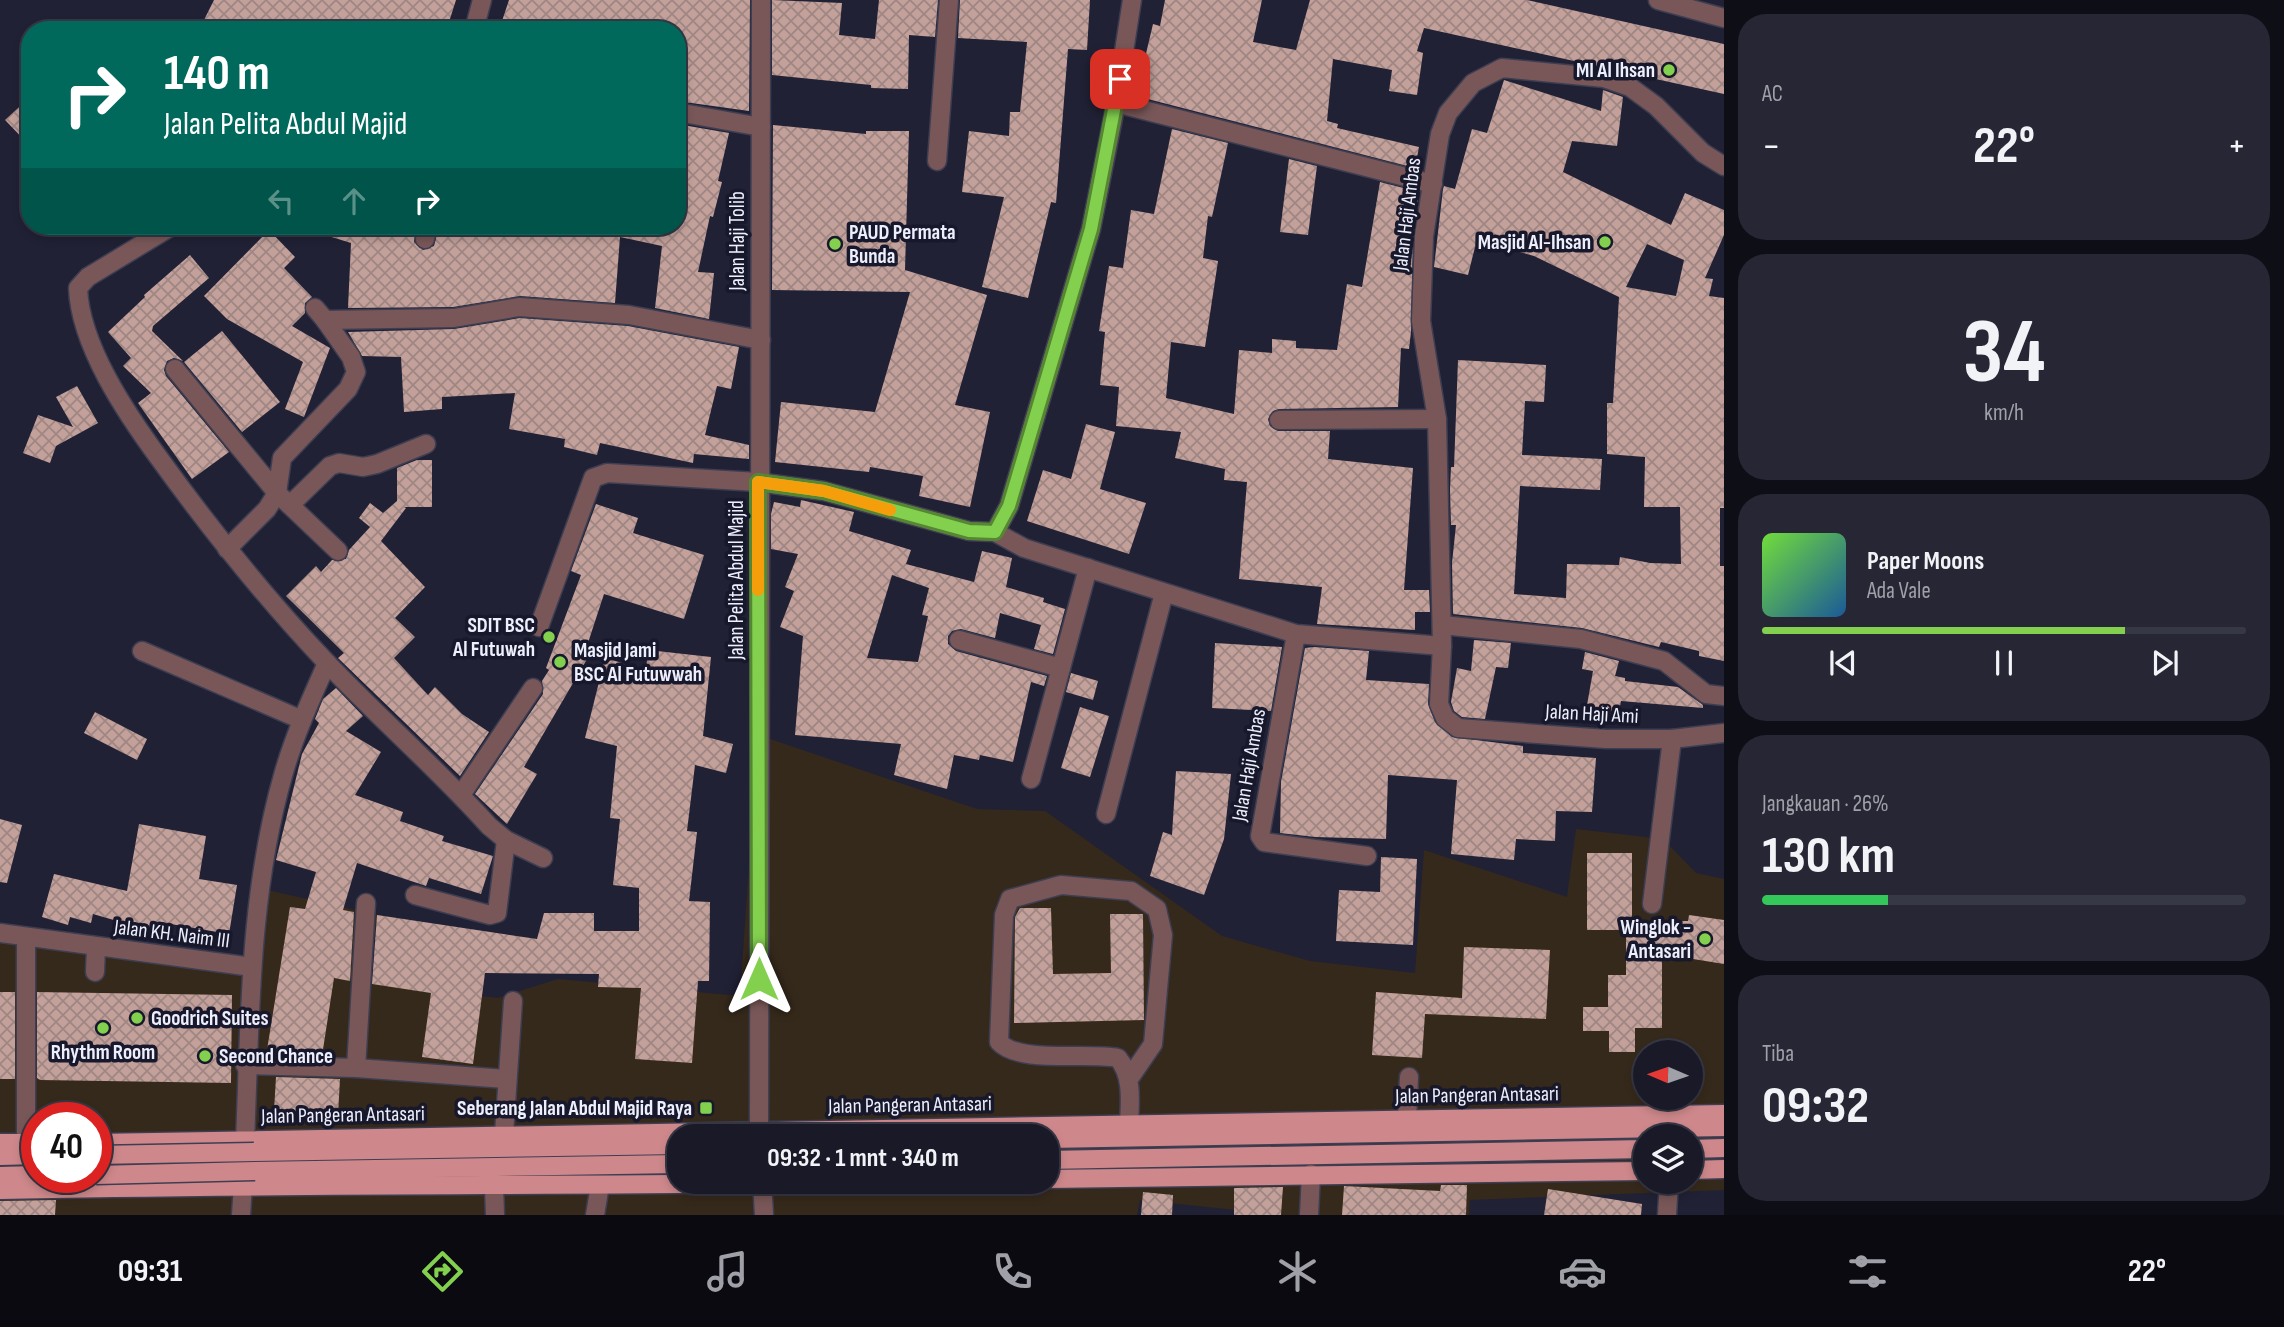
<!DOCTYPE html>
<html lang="id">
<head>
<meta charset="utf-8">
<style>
  :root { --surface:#191928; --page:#262634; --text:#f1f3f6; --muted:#9fa0a8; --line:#373845; --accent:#83d04f }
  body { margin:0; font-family:"Sofia Sans Condensed",sans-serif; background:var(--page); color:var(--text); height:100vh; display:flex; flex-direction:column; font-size:26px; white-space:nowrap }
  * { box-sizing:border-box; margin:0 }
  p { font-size:23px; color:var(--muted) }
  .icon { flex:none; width:38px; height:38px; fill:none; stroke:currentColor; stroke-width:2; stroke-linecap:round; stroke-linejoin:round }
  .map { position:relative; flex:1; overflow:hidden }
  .details { display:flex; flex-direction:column; gap:14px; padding:14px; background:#0e0e16; width:560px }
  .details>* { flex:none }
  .guide { position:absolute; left:21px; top:21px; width:665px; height:214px; border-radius:28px; box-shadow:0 4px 10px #0003,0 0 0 2px var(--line); background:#00695c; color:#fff; overflow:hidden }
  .needle { width:46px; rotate:272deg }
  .buttons { position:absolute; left:1633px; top:1040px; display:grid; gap:14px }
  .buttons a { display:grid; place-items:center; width:70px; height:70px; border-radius:50%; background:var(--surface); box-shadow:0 4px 10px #0003,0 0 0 2px var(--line); font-size:35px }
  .speed { position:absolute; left:21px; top:1102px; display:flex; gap:14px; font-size:35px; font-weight:700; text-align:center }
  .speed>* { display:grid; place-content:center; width:91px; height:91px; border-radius:50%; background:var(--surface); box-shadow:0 4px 10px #0003,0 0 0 2px var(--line); line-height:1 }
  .speed .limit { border:10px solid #d22; background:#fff; color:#111 }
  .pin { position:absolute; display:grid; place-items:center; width:60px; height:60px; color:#fff; margin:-30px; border-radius:14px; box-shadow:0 4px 10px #0006 }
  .me { position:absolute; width:77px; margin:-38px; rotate:0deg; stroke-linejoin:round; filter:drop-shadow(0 0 5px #0008) }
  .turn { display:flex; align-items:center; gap:24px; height:147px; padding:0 28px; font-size:32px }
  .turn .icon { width:91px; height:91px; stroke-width:2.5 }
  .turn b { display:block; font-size:49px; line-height:60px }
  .lanes { display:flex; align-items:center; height:66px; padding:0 28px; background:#0003; justify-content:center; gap:35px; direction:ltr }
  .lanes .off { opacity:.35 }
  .big { font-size:52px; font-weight:700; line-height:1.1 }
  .details .card { flex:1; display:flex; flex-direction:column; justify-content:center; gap:10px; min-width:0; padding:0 24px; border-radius:28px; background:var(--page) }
  .details .dial { align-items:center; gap:0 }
  .dial b { font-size:91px; line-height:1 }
  .song { display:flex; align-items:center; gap:21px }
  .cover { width:84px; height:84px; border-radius:10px; background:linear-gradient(135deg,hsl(100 70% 55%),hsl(210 70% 35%)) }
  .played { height:7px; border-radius:4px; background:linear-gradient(90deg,var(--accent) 75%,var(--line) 75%) }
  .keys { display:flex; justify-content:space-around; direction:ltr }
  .heat { display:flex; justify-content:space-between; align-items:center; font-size:38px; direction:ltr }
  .charge { height:10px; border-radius:5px; background:linear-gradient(90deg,#34c759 26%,var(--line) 0) }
  .trip { position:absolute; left:667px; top:1124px; width:392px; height:70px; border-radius:28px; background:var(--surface); box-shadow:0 4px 10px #0003,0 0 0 2px var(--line); font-weight:700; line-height:70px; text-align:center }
  .tabs { display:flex; height:112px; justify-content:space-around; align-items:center; background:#0a0a10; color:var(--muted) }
  .tabs .icon { width:49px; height:49px }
  .tabs .current { color:var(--accent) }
  .tabs b { font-size:32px; color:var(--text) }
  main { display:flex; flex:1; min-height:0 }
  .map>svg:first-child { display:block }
  .commercial { fill:#35291b; fill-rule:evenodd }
  .building { fill:url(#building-cross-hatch); fill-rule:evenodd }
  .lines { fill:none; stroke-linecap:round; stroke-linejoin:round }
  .minor-casing { stroke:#3e3e52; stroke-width:21 }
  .major-casing { stroke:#3e3e52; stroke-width:21 }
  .minor { stroke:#795758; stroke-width:18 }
  .major { stroke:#ce888b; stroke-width:18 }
  .major-bridge-casing { stroke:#3e3e52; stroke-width:21; stroke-linecap:butt }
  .major-bridge { stroke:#ce888b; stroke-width:18 }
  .route-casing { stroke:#558733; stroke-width:18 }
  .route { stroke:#83d04f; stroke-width:12 }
  .slow { stroke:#f59e0b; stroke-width:12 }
  .poi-dot { fill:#83d04f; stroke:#18182c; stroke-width:2.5 }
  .labels { text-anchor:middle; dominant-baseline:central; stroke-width:7; stroke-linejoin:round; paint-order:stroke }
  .poi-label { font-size:21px; font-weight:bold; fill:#eeeffd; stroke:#18182c; text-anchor:end }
  .street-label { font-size:21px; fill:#eeeffd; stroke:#18182c }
</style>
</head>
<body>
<main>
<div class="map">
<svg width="1724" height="1215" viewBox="0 0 1724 1215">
  <defs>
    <pattern id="building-cross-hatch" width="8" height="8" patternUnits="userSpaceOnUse" patternTransform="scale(1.75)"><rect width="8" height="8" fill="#c3a09a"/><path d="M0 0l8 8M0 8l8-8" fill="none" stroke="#9e8683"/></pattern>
  </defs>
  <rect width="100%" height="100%" fill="#212136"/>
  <!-- commercial -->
  <path class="commercial" d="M758,735L977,809L1045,811L1222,936L1310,961L1415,973L1424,850L1567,897L1576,829L1663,839L1696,873L1724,879V1190L1470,1200L1469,1215H1284L1140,1200L1137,1215H0V939L240,974L254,887L378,915L368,983L498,998L558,979L740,996ZM1645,1052H1690V1097H1645ZM37,1118H96V1178H37ZM679,1136H1046V1181H679ZM1645,1136H1690V1181H1645Z"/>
  <!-- building -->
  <g class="building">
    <polygon points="214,0 456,0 449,22 444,21 443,30 199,30"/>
    <polygon points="509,0 750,0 749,111 677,101 677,30 499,30"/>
    <polygon points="772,0 842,3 839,35 875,39 879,0 938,0 935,37 909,35 908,89 871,88 871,85 772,75"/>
    <polygon points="960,0 1090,0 1087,50 1068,49 1056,203 1051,202 1028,298 982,287 1004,197 962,192 969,131 1009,136 1010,112 1020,112 1027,42 958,38"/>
    <polygon points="1165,0 1262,0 1253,42 1296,50 1310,0 1527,0 1724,44 1724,94 1424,28 1417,51 1423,53 1417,95 1389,91 1392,70 1333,59 1327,121 1338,124 1337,128 1419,147 1415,168 1136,96 1153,24 1160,26"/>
    <path d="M1504,80L1601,111L1603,90L1623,97L1617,146L1572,141L1563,172L1671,225L1685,193L1724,210V235L1705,278L1713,279L1709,296L1724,298V508H1720V566H1724V661L1699,656V651L1661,642L1659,647L1582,628L1453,614L1452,563L1456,525H1451L1450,489L1451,467H1454L1458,360L1546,365L1544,402L1525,401L1522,455L1602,459L1600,490L1520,486L1514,594L1566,598L1567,564L1619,565L1620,557L1650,563L1681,564L1680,507H1644L1645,457L1607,454V403H1613L1619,297L1534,256L1502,247L1500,252L1475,247L1468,275L1434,267L1443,189L1444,186L1455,189L1472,129L1487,133ZM1647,244L1684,260L1676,296L1626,287Z"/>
    <polygon points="30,97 30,146 5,120"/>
    <polygon points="677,124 729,133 718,181 722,182 713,217 710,216 698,272 714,273 709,319 655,308 662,246 620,237 615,303 520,296 453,307 348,308 351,243 309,230 310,226 416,226 414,242 423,250 434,246 439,226 677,226"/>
    <polygon points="773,125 866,134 866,131 909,131 905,270 987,295 955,405 990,412 970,507 919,496 923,476 870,467 869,472 775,462 781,402 875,412 910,292 772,290"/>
    <polygon points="1172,129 1228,143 1212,217 1208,216 1203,258 1218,261 1205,347 1171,342 1166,398 1234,414 1239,350 1272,353 1272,339 1296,341 1296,348 1337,350 1347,284 1362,287 1380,182 1419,192 1413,235 1411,332 1409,349 1401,348 1398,407 1279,409 1273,411 1268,419 1270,426 1278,431 1330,431 1328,459 1413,468 1404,590 1429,590 1430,612 1415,612 1415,630 1317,624 1322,587 1239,579 1247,482 1224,480 1225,469 1175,458 1181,432 1116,426 1119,387 1100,385 1105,332 1099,331 1109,266 1123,268 1131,210 1154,214"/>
    <polygon points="1289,159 1317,166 1308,235 1280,232"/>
    <polygon points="269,230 295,257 284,268 312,297 305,303 305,313 292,326 330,348 304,417 285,409 303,362 227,319 204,296"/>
    <polygon points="190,255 209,278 153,326 152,331 183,361 174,358 167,361 164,370 166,376 229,452 192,479 138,403 151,393 123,366 131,358 108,332 145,297 144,295"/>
    <polygon points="520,318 628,326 739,347 731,389 717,386 705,435 749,445 749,459 694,454 693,463 600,443 597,455 564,447 565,439 509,429 515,393 442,397 442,409 404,412 401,357 362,356 348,332 454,329"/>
    <polygon points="222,331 280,402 242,432 184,362"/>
    <polygon points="77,386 98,423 56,446 50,463 23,453 38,415 73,427 56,397"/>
    <polygon points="1086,424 1115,432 1100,489 1146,503 1129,554 1027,521 1043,470 1071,479"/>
    <polygon points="417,460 432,460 432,507 404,507 406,508 381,541 425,587 395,618 415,637 394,658 428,695 435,687 462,714 489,732 460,776 338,658 344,653 286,596 316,566 321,572 332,560 346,559 349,550 370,527 359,518 370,503 383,513 397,501 397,468"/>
    <path d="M801,500L854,512L849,531L911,550L906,564L974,582L982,551L1012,558L1006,587L1044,598L1043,602L1065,609L1053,654L1034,649L1041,625L1000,613L995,638L961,629L952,631L948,636V644L956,651L1047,676L1044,686L1031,682L1013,762L980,755L979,760L954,755L947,789L894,775L901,744L795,735L803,636L780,627L794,591L785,587L798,554L771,549V514L774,502L800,507ZM892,575L929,588L922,615L928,616L918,662L867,658Z"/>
    <polygon points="596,504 638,518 633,533 704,555 684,619 604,594 585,652 590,654 524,767 537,774 507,824 475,794 543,694 542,681 549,670 546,668 581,575 571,571"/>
    <polygon points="1474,640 1511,643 1508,668 1496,667 1485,719 1462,717 1454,711 1451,702 1457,668 1471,671"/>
    <polygon points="1215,643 1282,647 1271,711 1212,708"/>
    <polygon points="1314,647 1369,651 1366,680 1429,684 1428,704 1435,722 1452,737 1523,746 1523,753 1596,758 1592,812 1556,811 1555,841 1516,839 1514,860 1451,854 1457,780 1388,775 1386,839 1315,837 1280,833 1281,782 1305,648"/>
    <polygon points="648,650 711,657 703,736 733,744 726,773 695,765 687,831 697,832 689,901 710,902 709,981 698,981 692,1063 635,1059 641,988 598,987 599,974 485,973 473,1064 422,1057 431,993 372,984 377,915 537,939 544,913 594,913 594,931 639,931 639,888 613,885 620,819 610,818 617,746 585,738 605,658 646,670"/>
    <polygon points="1585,652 1619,661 1615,676 1625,678 1625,681 1678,687 1703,705 1703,708 1621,701 1618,717 1586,711 1593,671 1582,669"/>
    <polygon points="1071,673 1098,681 1093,700 1066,692"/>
    <polygon points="336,688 363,716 346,731 381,752 355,795 403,812 400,821 444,836 442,841 493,856 481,894 429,878 426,886 357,863 343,910 354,912 350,981 334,978 322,1056 277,1054 277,1052 267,1050 290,907 305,909 316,872 276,860 302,754 319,723 315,719 323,699"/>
    <polygon points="1080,707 1109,716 1090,777 1061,768"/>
    <polygon points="95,712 147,739 137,760 84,733"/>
    <polygon points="1176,771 1231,774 1224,839 1204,895 1150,876 1163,832 1172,835"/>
    <polygon points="0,819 22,825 7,883 0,882"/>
    <polygon points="139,824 206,836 199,879 237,885 229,934 159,922 157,940 129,935 131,925 93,914 91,923 70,917 68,925 42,917 54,874 127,891"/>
    <polygon points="1587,853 1632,853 1632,921 1688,921 1689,915 1724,920 1724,964 1662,954 1662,1028 1635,1028 1635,1052 1609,1052 1609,1031 1583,1031 1583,1007 1608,1007 1608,975 1626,975 1626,930 1587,930"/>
    <polygon points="1381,857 1417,859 1413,945 1336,941 1339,890 1380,892"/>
    <polygon points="1020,908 1051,908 1053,974 1111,973 1110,914 1143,914 1144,1020 1014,1023 1015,917"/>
    <polygon points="1464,947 1550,950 1546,1019 1425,1014 1422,1058 1372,1055 1376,992 1462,998"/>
    <rect x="0" y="992" width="15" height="87"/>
    <polygon points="37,992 232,995 231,1083 40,1080 37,1078"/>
    <polygon points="276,1077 340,1079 338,1115 274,1111"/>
    <polygon points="1441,1185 1467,1185 1466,1215 1342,1215 1344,1186 1440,1191"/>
    <polygon points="1283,1187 1281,1215 1234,1215 1234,1188"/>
    <polygon points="1548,1189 1642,1204 1641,1215 1544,1215"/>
    <polygon points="1143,1192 1173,1195 1172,1215 1141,1215"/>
    <polygon points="56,1200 55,1215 0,1215 0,1201"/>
  </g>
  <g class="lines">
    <!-- minor casing -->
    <g class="minor-casing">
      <g id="minor">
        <polyline points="1658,0 1724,18"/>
        <polyline points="474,30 482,0"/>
        <polyline points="1116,103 1433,184"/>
        <polyline points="677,112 761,127"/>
        <polyline points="937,161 949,0"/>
        <polyline points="1724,166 1703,153 1656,106 1630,87 1604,78 1502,68 1473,83 1448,113 1440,134 1424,236 1421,321 1437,419 1442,646 1439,704 1445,718 1458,728 1606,739 1672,739 1724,733"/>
        <path d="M172,226L88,277L78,288C80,345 126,413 159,458C211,530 267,600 328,664C380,719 438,769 489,826L506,840L543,858"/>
        <polyline points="425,239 428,226"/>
        <polyline points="315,308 325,320 454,318 519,307 629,315 761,340"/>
        <polyline points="175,369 277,493 338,551"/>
        <polyline points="1279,420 1437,419"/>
        <polyline points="290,505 330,466 339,463 363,467 377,464 426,444"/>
        <polyline points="995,532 1009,506 1091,229 1116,103 1132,0"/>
        <polyline points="227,549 267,509 277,493 282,458 348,389 356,372 351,357 325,320"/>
        <polyline points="1442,625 1581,639 1664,661 1706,694 1724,696"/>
        <polyline points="539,627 593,478 607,473 758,482 824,491 969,531 995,532 1024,548 1296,634 1442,646"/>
        <polyline points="1296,634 1260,836 1264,842 1367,856"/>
        <polyline points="959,640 1061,668"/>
        <polyline points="142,651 302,720"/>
        <polyline points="1031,779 1088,568"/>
        <polyline points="461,795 533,688"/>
        <polyline points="1106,814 1164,593"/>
        <polyline points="415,895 490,915 497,913 506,840"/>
        <polyline points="1652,904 1672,739"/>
        <polyline points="0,933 252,967"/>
        <polyline points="26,946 26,1143"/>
        <polyline points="95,972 96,947"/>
        <polyline points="245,1065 356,1068 506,1079"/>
        <polyline points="356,1068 366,903"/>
        <path d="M1129,1079L1153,1044L1163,935L1157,909L1131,891L1061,885L1010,899L1004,915L999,1042C1019,1064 1087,1052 1118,1058C1133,1076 1130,1101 1129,1124"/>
        <polyline points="1407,1119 1409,1077"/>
        <polyline points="504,1134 513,1001"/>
        <polyline points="759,1136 761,0"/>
        <polyline points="762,1181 764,1215"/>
        <polyline points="494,1186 495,1215"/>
        <path d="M241,1215C252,1067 242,916 284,772C295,734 311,699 327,663"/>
        <polyline points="595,1215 600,1185"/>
        <polyline points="1309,1215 1311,1174"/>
        <polyline points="1667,1215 1669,1181"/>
      </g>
    </g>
    <!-- major casing -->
    <g class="major-casing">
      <g id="major">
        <polyline points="1046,1139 1724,1127"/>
        <polyline points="0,1143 37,1143"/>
        <polyline points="96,1143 1724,1114"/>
        <polyline points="1690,1149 1724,1148"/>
        <polyline points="254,1152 679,1145"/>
        <polyline points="0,1156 37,1155"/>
        <polyline points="1046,1160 1645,1149"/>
        <polyline points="1690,1170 1724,1169"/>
        <polyline points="255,1171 679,1164"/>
        <polyline points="0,1176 37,1175"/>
        <polyline points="1046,1179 1645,1171"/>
        <path d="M0,1190C308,1183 616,1187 924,1181"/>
      </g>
    </g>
    <!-- minor -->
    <use href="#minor" class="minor"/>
    <!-- major -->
    <use href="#major" class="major"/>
    <!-- major-bridge casing -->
    <g class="major-bridge-casing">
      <g id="major-bridge">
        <polyline points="96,1155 254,1152"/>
        <polyline points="96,1175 255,1171"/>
      </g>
    </g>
    <!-- major-bridge -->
    <use href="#major-bridge" class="major-bridge"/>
  </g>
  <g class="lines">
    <!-- route casing -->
    <g class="route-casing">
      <polyline id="route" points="759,979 758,482 824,491 969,531 995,532 1009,506 1091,229 1120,79"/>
    </g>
    <!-- route -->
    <use href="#route" class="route"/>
    <!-- slow -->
    <polyline class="slow" points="758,590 758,482 824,491 890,510"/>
  </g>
  <!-- markers -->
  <g class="poi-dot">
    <circle cx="1669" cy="70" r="7"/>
    <circle cx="1605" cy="242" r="7"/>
    <circle cx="835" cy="244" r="7"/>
    <circle cx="549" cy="637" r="7"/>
    <circle cx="560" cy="662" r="7"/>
    <circle cx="1705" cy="939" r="7"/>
    <circle cx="137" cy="1018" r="7"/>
    <circle cx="103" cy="1028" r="7"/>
    <circle cx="205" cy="1056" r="7"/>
    <rect x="699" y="1101" width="14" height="14" rx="3.5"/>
  </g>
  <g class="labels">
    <!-- poi labels -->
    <g class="poi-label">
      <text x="1655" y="70">MI Al Ihsan</text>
      <text x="849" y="232" text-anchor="start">PAUD Permata<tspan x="849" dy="24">Bunda</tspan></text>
      <text x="1591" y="242">Masjid Al-Ihsan</text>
      <text x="535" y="625">SDIT BSC<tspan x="535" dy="24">Al Futuwah</tspan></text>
      <text x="574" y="650" text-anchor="start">Masjid Jami<tspan x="574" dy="24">BSC Al Futuwwah</tspan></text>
      <text x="1691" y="927">Winglok -<tspan x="1691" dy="24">Antasari</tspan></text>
      <text x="151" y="1018" text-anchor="start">Goodrich Suites</text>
      <text x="103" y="1052" text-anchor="middle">Rhythm Room</text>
      <text x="219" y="1056" text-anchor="start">Second Chance</text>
      <text x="692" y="1108">Seberang Jalan Abdul Majid Raya</text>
    </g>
    <!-- street labels -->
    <g class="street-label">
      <text transform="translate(1407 214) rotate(-83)">Jalan Haji Ambas</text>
      <text transform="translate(737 241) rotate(-90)">Jalan Haji Tolib</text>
      <text transform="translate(736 580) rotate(-90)">Jalan Pelita Abdul Majid</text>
      <text transform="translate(1592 714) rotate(3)">Jalan Haji Ami</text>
      <text transform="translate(1249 765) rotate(-80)">Jalan Haji Ambas</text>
      <text transform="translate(172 934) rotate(7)">Jalan KH. Naim III</text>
      <text transform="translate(1477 1095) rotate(-1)">Jalan Pangeran Antasari</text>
      <text transform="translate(910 1105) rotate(-1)">Jalan Pangeran Antasari</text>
      <text transform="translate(343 1115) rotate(-1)">Jalan Pangeran Antasari</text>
    </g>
  </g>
</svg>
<div class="buttons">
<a><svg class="needle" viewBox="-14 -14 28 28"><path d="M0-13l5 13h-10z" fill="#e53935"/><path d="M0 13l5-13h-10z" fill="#9fa0a8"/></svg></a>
<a><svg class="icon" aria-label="layers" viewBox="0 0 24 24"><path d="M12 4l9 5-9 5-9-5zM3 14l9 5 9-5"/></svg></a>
</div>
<div class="speed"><div class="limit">40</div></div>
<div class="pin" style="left:1120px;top:79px;background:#d93025"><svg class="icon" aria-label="arrive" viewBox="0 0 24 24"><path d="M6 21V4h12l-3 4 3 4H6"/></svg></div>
<svg class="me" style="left:759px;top:979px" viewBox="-20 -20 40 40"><path d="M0-17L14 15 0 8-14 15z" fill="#83d04f" stroke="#fff" stroke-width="4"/></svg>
<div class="trip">09:32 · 1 mnt · 340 m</div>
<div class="guide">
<div class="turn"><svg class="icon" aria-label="right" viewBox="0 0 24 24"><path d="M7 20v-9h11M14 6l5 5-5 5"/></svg><div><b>140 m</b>Jalan Pelita Abdul Majid</div></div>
<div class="lanes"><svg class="icon off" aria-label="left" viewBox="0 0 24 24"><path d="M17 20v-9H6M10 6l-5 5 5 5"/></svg><svg class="icon off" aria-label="ahead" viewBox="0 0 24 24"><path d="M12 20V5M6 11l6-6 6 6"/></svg><svg class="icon" aria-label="right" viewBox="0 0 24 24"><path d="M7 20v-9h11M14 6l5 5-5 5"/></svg></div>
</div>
</div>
<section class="details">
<div class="card"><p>AC</p>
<div class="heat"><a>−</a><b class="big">22°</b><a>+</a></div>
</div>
<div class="card dial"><b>34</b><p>km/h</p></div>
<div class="card">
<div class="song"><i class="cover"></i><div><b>Paper Moons</b><p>Ada Vale</p></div></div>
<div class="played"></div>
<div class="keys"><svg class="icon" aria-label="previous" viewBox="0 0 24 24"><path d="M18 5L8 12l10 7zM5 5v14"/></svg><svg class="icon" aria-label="pause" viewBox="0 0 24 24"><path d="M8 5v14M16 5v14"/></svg><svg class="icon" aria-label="next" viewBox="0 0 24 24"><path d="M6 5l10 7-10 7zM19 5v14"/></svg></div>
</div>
<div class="card"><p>Jangkauan · 26%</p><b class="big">130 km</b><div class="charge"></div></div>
<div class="card"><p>Tiba</p><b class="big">09:32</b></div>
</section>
</main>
<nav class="tabs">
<b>09:31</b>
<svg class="icon current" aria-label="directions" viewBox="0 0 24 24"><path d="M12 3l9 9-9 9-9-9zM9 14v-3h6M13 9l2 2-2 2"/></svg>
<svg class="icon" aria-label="music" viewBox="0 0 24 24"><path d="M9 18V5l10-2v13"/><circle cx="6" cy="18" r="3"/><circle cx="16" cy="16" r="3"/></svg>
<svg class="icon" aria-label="phone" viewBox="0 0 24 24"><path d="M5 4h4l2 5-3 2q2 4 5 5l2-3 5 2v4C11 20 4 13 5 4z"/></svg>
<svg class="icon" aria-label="climate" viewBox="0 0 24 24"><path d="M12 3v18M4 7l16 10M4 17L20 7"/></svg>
<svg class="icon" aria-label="car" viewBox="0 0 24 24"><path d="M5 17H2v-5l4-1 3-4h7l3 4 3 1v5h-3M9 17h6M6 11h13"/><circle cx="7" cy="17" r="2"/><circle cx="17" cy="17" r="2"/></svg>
<svg class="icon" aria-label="filters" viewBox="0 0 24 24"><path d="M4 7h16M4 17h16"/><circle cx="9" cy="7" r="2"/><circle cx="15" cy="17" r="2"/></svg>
<b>22°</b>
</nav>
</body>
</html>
